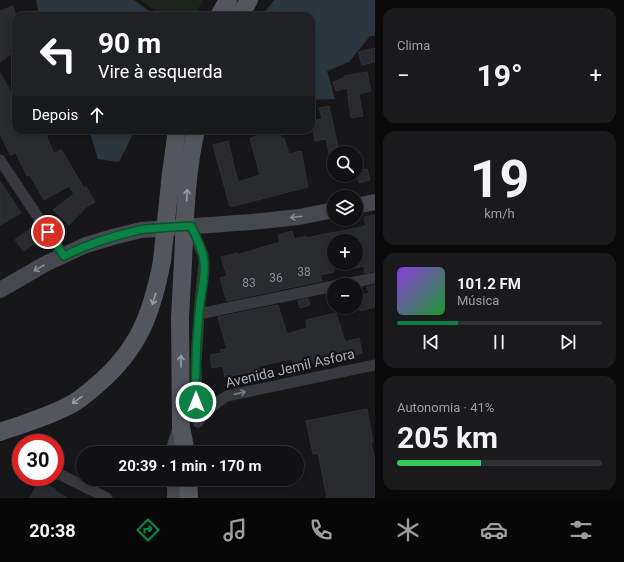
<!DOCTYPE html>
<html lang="pt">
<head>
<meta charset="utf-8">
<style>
  :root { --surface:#111113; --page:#1a1a1c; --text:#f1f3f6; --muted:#9c9da0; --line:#303133; --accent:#0b8043 }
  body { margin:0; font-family:Roboto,sans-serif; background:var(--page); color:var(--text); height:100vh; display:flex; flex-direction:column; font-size:15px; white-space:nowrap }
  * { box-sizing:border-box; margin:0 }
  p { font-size:13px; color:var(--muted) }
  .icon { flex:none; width:22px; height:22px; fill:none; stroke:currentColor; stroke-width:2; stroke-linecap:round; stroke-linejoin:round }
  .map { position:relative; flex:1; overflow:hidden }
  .details { display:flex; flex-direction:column; gap:8px; padding:8px; background:#09090a; width:249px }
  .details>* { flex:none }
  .banner { position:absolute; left:12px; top:12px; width:303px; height:122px; border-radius:12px; box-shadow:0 2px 6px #0003,0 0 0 1px var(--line); background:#202124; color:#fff; overflow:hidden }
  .fabs { position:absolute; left:327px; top:146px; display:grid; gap:8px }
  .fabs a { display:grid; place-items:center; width:36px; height:36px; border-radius:50%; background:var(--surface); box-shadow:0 2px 6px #0003,0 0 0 1px var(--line); font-size:20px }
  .speed { position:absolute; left:12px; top:434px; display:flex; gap:8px; font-size:20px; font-weight:700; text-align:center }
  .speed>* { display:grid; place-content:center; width:52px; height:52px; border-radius:50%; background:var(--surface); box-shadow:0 2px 6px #0003,0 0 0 1px var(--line); line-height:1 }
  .speed .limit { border:6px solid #d22; background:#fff; color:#111 }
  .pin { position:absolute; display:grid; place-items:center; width:34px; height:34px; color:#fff; margin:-17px; border:2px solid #fff; border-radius:50%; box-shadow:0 1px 4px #0007 }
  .me { position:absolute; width:44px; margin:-22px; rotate:0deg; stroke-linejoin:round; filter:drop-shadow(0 0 3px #0008) }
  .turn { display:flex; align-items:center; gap:14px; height:84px; padding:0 20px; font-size:18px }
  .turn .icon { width:52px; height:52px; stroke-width:2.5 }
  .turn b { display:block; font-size:28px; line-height:34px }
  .then { display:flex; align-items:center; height:38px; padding:0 20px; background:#0003; gap:8px; font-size:15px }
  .big { font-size:30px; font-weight:700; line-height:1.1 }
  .details .card { flex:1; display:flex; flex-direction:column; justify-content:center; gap:6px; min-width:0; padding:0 14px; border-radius:12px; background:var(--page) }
  .details .dial { align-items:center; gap:0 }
  .dial b { font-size:52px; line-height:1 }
  .song { display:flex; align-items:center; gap:12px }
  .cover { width:48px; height:48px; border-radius:6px; background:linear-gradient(135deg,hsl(270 70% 55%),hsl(130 70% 35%)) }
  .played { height:4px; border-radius:2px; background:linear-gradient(90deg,var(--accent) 30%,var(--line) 30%) }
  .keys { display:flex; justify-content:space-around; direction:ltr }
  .heat { display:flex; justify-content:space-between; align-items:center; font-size:22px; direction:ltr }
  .charge { height:6px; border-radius:3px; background:linear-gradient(90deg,#34c759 41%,var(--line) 0) }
  .trip { position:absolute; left:76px; top:446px; width:228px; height:40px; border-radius:20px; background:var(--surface); box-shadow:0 2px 6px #0003,0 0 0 1px var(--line); font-weight:700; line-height:40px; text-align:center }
  .tab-bar { display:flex; height:64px; justify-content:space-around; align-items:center; background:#070708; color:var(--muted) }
  .tab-bar .icon { width:28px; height:28px }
  .tab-bar .current { color:var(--accent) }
  .tab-bar b { font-size:18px; color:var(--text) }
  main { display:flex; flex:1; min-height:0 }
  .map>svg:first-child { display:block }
  .green { fill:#1c241d }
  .water { fill:#2c363e }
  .building { fill:#292a2d; stroke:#303135 }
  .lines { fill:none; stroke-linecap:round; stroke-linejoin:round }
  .street { stroke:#37393e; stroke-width:11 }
  .secondary { stroke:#45484e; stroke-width:16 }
  .primary { stroke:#53565d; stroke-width:18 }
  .primary-bridge { stroke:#53565d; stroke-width:18 }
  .oneway { stroke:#979ca7 }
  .oneway2 { stroke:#858a94 }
  .oneway3 { stroke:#757982 }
  .route-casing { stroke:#07532c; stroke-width:10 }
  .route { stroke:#0b8043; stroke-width:7 }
  .labels { text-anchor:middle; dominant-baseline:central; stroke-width:4; stroke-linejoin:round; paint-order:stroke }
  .number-label { font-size:12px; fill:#888c95 }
  .street-label { font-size:14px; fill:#a8aeb9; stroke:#121214 }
</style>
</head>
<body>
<main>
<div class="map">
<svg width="375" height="498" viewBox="0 0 375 498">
  <rect width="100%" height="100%" fill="#171719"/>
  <!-- green -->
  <polygon class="green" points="140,0 203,0 194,16 163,16"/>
  <!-- water -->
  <g class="water">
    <polygon points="36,0 134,0 156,16 39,16"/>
    <polygon points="274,0 375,0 375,36 370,36 349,62 327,71 335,99 311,100 311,16 262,16"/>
    <polygon points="89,130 135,130 119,162 98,159"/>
  </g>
  <!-- building -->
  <g class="building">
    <polygon points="13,6 16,16 16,46 9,49 12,53 0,62 0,11"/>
    <polygon points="375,48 375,62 362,65 358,52"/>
    <polygon points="367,72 371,91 359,94 363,116 351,118 347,88 336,91 333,82 344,78 344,76"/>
    <polygon points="0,73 11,92 16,88 16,130 44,130 54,154 61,149 84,188 86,187 95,202 86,207 69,225 53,210 74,194 69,186 44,200 30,175 27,176 16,153 10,155 0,133"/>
    <polygon points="329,106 339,152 329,154 326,139 315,141 311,121 322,119 319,108"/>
    <polygon points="268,130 279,130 281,138 284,138 289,154 301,151 308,187 230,207 213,145 228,141 238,182 260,175 250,138 268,133"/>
    <polygon points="367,169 370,180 359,183 356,171"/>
    <polygon points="0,181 21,213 0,225"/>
    <polygon points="375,215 375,271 365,273 364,266 356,268 356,241 334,241 334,272 320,275 322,281 227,301 220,278 227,276 221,257 237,253 237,255 280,242 278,235 292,231 294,239 306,236 306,238 366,226 364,217"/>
    <polygon points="35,225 43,237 24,251 15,240"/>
    <polygon points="375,285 375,307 360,311 360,309 356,310 356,297 369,293 367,287"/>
    <polygon points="308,298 310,305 300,308 298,301"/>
    <polygon points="278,305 287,334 307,328 306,320 336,313 345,342 359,338 362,353 350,356 350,353 294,368 292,359 258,366 259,371 225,377 223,366 212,368 210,355 221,353 220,350 227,349 218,317"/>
    <polygon points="367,409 373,442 371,443 375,460 375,498 327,498 318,453 313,454 306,421"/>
    <polygon points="39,481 55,489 55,491 67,498 30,498"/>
  </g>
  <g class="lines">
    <!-- street -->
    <g class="street">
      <polyline points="0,160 64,256"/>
      <polyline points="191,226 203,255 204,262 199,314 196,364 198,422"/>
      <polyline points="341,285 375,278"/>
      <polyline points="199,314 334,286"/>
      <path d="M198,422C206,411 215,403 227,396L375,365"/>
      <polyline points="55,472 107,498"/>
    </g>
    <!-- secondary -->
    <g class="secondary">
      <polyline points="356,206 375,202"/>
      <polyline points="0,290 45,264 86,245 113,237 141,230 251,222 299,217 334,210"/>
      <polyline points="175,453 175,446 181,427"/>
      <polyline points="175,479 175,498"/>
    </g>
    <!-- primary -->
    <g class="primary">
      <polyline points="219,16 228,0"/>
      <polyline points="239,16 249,0"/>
      <polyline points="183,262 180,317 181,427 186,453"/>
      <path d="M0,432C23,424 47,417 68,406C79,401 89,392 98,384C139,349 152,313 162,261"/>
      <polyline points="188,479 189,498"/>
    </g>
    <!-- primary-bridge -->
    <g class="primary-bridge">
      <polyline points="162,261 171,173 177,130"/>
      <path d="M183,262C185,218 186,173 196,130"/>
    </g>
  </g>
  <!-- one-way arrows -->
  <defs><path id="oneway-shaft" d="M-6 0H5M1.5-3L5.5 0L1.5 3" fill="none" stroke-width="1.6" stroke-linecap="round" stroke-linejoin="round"/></defs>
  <g class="oneway">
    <use href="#oneway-shaft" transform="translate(187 195) rotate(-87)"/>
    <use href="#oneway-shaft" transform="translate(154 299) rotate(108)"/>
    <use href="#oneway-shaft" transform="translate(181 361) rotate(-90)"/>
    <use href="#oneway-shaft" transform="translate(77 400) rotate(145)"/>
  </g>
  <g class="oneway2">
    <use href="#oneway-shaft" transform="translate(296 217) rotate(173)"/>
    <use href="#oneway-shaft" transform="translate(39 268) rotate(150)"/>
  </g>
  <use class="oneway3" href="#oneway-shaft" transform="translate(240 393) rotate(-13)"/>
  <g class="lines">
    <!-- route casing -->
    <g class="route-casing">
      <path id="route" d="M48,232L64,256C88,244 113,236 139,230C156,227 174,227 191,226C196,237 203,249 204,261C206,278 200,296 199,313C196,342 195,373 196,402"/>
    </g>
    <!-- route -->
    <use href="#route" class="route"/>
  </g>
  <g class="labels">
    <!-- number labels -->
    <g class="number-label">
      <text x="304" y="272">38</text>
      <text x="276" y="278">36</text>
      <text x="249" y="283">83</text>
    </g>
    <!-- street labels -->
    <g class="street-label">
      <text transform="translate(290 368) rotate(-13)">Avenida Jemil Asfora</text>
    </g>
  </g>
</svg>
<div class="fabs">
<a><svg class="icon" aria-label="search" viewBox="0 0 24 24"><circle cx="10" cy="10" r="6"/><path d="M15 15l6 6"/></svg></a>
<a><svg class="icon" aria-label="layers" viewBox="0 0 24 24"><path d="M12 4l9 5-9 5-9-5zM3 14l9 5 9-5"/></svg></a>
<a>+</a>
<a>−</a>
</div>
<div class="speed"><div class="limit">30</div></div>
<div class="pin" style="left:48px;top:232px;background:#d93025"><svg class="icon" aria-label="arrive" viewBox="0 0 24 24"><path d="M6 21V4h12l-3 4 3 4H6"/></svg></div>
<svg class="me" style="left:196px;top:402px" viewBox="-20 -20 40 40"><circle r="17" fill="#0b8043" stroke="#fff" stroke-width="3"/><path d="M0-11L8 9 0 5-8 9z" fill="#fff"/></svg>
<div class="trip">20:39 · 1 min · 170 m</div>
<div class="banner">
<div class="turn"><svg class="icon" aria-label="left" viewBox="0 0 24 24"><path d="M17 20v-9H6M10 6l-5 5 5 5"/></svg><div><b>90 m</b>Vire à esquerda</div></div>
<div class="then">Depois<svg class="icon" aria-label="ahead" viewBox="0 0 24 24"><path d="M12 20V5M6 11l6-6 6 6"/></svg></div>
</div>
</div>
<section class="details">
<div class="card"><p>Clima</p>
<div class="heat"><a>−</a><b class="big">19°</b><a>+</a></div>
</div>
<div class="card dial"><b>19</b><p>km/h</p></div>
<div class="card">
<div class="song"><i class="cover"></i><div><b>101.2 FM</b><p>Música</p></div></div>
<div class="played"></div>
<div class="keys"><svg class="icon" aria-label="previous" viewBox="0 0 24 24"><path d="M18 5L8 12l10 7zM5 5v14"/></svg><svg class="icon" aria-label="pause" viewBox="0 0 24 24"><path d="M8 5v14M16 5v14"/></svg><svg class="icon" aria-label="next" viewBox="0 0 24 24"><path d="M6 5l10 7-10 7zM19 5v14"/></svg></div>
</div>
<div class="card"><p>Autonomia · 41%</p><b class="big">205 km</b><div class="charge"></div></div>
</section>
</main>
<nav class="tab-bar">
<b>20:38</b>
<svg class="icon current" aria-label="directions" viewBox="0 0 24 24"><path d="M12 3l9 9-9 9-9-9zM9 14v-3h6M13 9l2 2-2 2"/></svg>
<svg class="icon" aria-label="music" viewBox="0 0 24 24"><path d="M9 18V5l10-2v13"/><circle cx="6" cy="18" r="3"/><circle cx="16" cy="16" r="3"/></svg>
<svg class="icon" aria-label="phone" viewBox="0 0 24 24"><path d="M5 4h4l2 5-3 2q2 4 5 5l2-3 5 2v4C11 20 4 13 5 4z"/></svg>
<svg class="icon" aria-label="climate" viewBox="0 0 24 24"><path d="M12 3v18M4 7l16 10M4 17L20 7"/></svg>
<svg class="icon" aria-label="car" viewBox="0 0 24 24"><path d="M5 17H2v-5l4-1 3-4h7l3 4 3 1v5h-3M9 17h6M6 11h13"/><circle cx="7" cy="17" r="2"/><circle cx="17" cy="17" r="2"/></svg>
<svg class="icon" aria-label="filters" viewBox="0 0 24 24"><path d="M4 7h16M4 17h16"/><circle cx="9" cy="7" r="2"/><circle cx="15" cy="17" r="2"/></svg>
</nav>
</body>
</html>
